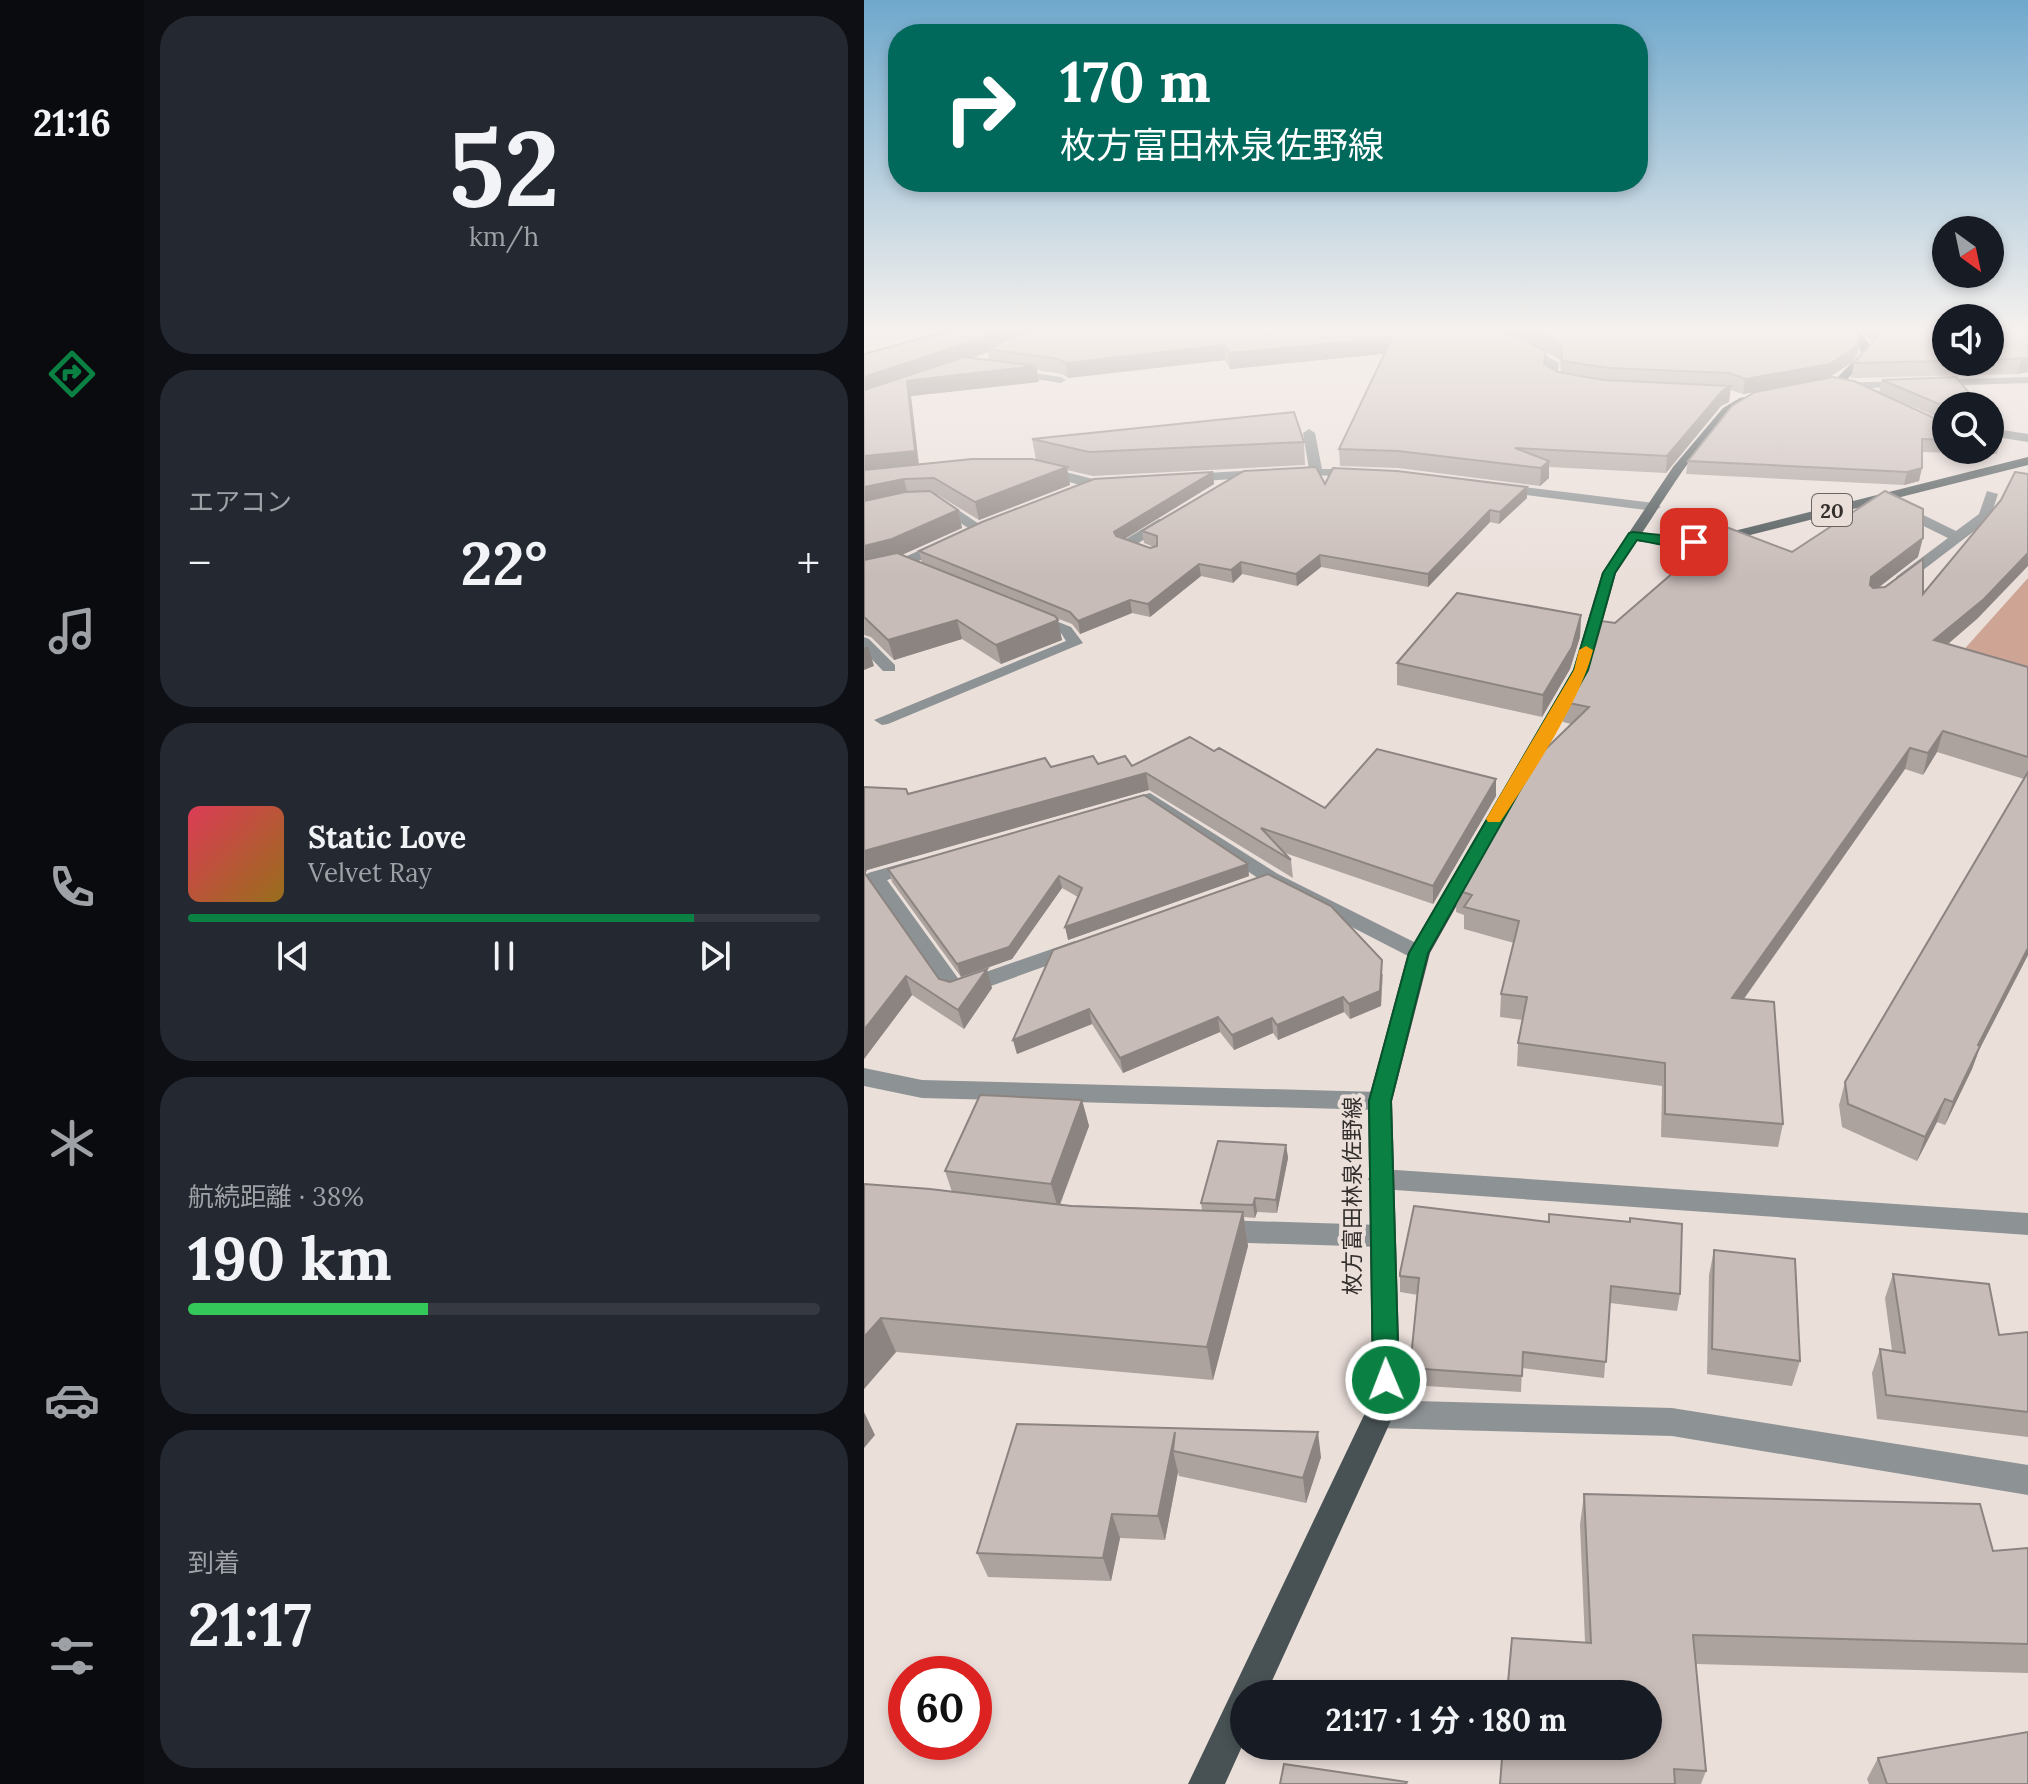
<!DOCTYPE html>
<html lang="ja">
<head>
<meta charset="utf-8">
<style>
  :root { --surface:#171b24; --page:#242831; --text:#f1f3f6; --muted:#9ea1a6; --line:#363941; --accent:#0b8043 }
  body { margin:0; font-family:Lora,"Noto Sans JP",serif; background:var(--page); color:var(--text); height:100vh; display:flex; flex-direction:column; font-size:30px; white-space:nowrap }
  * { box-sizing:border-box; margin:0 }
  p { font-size:26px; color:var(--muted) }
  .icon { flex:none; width:44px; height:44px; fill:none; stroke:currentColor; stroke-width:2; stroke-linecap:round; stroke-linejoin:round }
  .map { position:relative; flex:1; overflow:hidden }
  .drawer { display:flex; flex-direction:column; gap:16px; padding:16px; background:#0d0f14; width:720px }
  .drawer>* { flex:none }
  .hud { position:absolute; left:24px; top:24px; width:760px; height:168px; border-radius:32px; box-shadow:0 4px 12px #0003; background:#00695c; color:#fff; overflow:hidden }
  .needle { width:52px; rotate:147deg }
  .tools { position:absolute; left:1068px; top:216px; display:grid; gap:16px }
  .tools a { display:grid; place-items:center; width:72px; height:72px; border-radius:50%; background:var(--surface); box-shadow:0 4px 12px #0003; font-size:40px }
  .speed { position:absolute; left:24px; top:1656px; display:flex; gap:16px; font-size:40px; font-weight:700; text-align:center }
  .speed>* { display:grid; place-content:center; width:104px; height:104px; border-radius:50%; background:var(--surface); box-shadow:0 4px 12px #0003; line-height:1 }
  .speed .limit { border:12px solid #d22; background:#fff; color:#111 }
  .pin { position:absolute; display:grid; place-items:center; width:68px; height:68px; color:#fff; margin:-34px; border-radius:16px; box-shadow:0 4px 12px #0006 }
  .me { position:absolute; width:88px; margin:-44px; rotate:359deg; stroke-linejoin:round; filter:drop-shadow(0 0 6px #0008) }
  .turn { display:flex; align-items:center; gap:28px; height:168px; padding:0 40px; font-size:36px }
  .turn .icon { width:104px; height:104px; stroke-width:2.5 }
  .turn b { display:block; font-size:56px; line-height:68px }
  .big { font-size:60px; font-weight:700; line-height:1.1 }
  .drawer .card { flex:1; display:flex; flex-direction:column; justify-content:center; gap:12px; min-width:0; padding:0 28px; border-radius:32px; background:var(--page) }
  .drawer .dial { align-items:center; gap:0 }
  .dial b { font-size:104px; line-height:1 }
  .song { display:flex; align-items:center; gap:24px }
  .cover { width:96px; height:96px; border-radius:12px; background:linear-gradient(135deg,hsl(350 70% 55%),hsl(40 70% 35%)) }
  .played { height:8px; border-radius:4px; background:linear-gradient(90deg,var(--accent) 80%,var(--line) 80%) }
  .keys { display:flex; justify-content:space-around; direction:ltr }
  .heat { display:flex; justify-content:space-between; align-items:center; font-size:44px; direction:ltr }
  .charge { height:12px; border-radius:6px; background:linear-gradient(90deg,#34c759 38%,var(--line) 0) }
  .trip { position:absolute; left:366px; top:1680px; width:432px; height:80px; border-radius:40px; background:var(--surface); box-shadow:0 4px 12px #0003; font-weight:700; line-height:80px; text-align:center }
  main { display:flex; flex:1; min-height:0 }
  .dock { display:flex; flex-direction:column; width:144px; justify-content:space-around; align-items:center; background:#090b0e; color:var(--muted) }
  .dock .icon { width:56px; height:56px }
  .dock .active { color:var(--accent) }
  .dock b { font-size:36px; color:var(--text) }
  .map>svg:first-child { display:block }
  .green { fill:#cea494 }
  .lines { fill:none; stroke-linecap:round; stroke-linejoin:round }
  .street { fill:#8d9294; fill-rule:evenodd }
  .primary { fill:#485254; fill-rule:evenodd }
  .wall { fill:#aca29e; fill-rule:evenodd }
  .shaded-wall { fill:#8c8481 }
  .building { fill:#c8bcb8; stroke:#8c8481; stroke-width:2 }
  .route { fill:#0b8043; stroke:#07532c; stroke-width:2 }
  .slow { fill:#f59e0b }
  .labels { text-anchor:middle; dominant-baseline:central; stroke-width:8; stroke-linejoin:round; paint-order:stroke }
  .shield { fill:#ebdfda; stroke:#6a6360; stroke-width:2 }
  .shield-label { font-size:20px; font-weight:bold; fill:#322e2c }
  .street-label { font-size:22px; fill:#322e2c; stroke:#ebdfda }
</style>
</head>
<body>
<main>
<nav class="dock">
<b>21:16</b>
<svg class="icon active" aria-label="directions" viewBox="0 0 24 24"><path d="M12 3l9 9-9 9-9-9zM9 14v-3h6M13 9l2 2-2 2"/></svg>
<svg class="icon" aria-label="music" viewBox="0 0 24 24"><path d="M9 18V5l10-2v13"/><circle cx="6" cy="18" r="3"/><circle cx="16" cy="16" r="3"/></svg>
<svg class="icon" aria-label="phone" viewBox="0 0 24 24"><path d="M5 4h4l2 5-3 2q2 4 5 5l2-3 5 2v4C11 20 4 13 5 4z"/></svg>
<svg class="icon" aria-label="climate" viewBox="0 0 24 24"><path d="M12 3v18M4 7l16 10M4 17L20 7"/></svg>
<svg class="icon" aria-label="car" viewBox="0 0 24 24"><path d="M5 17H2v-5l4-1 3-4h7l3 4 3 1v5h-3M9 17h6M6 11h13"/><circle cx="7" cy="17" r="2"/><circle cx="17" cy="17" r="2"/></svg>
<svg class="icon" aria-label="filters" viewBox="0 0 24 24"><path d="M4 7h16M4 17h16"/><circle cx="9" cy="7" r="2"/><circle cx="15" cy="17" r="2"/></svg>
</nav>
<section class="drawer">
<div class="card dial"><b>52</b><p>km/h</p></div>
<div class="card"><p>エアコン</p>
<div class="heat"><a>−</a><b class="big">22°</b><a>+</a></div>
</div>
<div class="card">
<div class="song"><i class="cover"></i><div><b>Static Love</b><p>Velvet Ray</p></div></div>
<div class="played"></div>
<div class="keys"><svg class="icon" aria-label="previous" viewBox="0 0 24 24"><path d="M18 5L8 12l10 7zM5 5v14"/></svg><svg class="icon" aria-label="pause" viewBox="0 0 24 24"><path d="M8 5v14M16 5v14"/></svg><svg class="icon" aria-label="next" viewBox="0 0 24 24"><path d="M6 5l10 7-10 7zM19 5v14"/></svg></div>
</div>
<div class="card"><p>航続距離 · 38%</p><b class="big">190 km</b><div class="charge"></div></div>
<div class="card"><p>到着</p><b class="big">21:17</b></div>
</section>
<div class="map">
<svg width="1164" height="1784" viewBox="0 0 1164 1784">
  <rect width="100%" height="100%" fill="#ebdfda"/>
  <!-- green -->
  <polygon class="green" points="1164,578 1164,677 1096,654"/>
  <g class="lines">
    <!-- street -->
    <g class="street">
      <polygon points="619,328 632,328 695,363 693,377 706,384 701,387 683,380 685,366"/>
      <polygon points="149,370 197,377 202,380 197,383 145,375 144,373"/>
      <polygon points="1164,377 1164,383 975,389 970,386 975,383"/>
      <polygon points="1126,428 1164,434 1164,442 1126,436"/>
      <polygon points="445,429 451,433 458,469 492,469 496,470 496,476 424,475 424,469 445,469 439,433"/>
      <path d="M178,466L229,479L249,478L255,482C235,496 196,478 174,473L172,470Z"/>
      <polygon points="396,470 400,471 400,477 324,482 318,478 324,474"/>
      <polygon points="635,484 790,503 797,507 790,511 631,491 631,485"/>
      <polygon points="1123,491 1134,494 1126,519 1042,583 1032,583 1032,577 1084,538 1031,512 1031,506 1041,506 1092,531 1115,514"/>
      <polygon points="73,498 78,499 121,528 109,531 68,505 68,499"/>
      <polygon points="295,519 307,522 273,544 285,548 285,554 257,548 257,542"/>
      <polygon points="81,539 86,540 86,546 44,566 0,577 0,569 34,560"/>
      <polygon points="172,613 207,627 219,643 24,724 18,725 10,720 202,641 197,633 167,621 167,615"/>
      <polygon points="0,637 5,639 31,665 31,671 19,671 0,651"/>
      <polygon points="286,793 414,874 562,948 566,953 562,958 548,958 400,882 283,805 262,811 253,805 255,801"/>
      <polygon points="50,860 60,866 57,870 23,880 96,981 211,941 218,943 222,948 218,953 99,996 83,996 1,877 4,873"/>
      <polygon points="0,1068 58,1080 516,1092 524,1095 528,1101 524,1107 516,1110 58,1098 0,1086"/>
      <polygon points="517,1169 1164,1213 1164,1235 517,1189 508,1186 504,1179 508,1172"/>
      <polygon points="354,1220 518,1225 527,1228 531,1236 527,1244 518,1247 354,1242 345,1239 341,1231 345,1223"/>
      <polygon points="515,1400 808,1408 1164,1465 1164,1495 808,1436 515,1428 505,1424 500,1414 505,1404"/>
    </g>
    <!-- primary -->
    <g class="primary">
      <polygon points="982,328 992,328 1004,342 1007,353 980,383 950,389 950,385 972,379 997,353 994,343"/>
      <path d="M891,395L895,396V400C851,410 803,496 778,533L813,539L846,537L1164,457V465L846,545L813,547L773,541L752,573L725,670L566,953L528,1101L536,1380L530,1414L402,1694H380V1742L361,1784H324L501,1413L508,1380L504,1101L544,953L709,670L738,573L809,467L859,408L876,398Z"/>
    </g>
  </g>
  <!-- wall -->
  <g class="wall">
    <path d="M94,328H991L996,338L994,353L987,363L964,378L1070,418L1080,420L1015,392L1018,380L1082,406V450H1126V422L1136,442L1133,454L1058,452L1055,481L1040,485L822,474L824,461L891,392L879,394L866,390L865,402L857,406L802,473L685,467V478L676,486L534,468L476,466L475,449L521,353L366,369L361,360L204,378L198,374L173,370L175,382L47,396L55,464L172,460L168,439L440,442L441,465L229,476L203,470L206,485L115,520L74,495H71L94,510L98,528L38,555L58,563L55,551L350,484L261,539L286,548L290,547L280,543L278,531L461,484L663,487V498L635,524L626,522L564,587L457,567L433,586L378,574L369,583L337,576L286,617L268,613L216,634L208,624L192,618L198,640L137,664L98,639L30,660L7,637L0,635V354ZM124,352L125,360L108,358ZM682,352L696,360L697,372L682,365Z"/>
    <polygon points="995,328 1082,328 1082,362 1126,362 1126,328 1164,328 1164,372 1153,374 987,378 990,363 1007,343 1006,340"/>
    <polygon points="928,552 1054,557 1014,588 1059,594 1114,618 1084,644 1164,667 1164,955 1115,1050 1108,1069 1081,1125 1073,1122 1053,1161 978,1127 975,1105 981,1082 1160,779 1073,752 1059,775 1041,769 880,999 919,1124 914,1147 797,1137 798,1086 653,1066 654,1043 659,1020 636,1017 637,994 650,943 600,929 600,915 592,912 593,890 707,724 699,722 700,702 751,623"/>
    <polygon points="717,615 716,637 706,669 678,717 533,685 533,663"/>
    <polygon points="350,751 461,808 632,796 569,904 421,853 427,860 429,878 285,790 3,870 1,874 75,979 86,982 128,988 100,1029 48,995 0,1059 0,787 44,794 187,767 234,764 268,766"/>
    <polygon points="24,869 385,876 204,940 214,897 198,888 148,959 97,977 28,882"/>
    <polygon points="189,950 519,974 517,1006 486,1019 480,1012 414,1040 409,1033 370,1050 356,1032 259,1073 228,1024 153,1054 149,1040"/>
    <polygon points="218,1100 225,1126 196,1205 338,1210 337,1203 422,1145 424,1158 413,1213 393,1212 391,1218 380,1217 384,1246 349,1380 32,1352 0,1389 0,1184 88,1192 81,1171"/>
    <polygon points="550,1206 816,1294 813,1311 746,1303 740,1378 658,1368 657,1392 546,1385 546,1368 554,1295 536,1292 536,1273"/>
    <polygon points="850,1250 936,1361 928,1386 843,1374 845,1275"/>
    <polygon points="1029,1274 1135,1335 1164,1332 1164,1437 1013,1419 1008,1373 1016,1349 1028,1351 1021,1298"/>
    <polygon points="153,1424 457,1457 442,1503 315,1476 314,1472 301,1540 256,1538 247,1581 124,1577 113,1553"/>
    <polygon points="720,1494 1129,1551 1164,1548 1164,1673 832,1664 842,1771 837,1784 636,1784 721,1642 716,1525"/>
    <polygon points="1014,1758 1164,1784 1005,1784 1003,1779"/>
  </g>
  <!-- shaded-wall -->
  <g class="shaded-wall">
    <polygon points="144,328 181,328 130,350 123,349 124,352 0,394 0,377"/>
    <polygon points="528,338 529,353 366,369 365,353"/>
    <polygon points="996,338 994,353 987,363 963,379 879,394 881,379"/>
    <polygon points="360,345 361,360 204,378 201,363"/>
    <polygon points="1164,358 1164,372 1153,374 1157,359"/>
    <polygon points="172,366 175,382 47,396 55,468 0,474 0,456 43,381"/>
    <polygon points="867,386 865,402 857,406 802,473 803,456 859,390"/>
    <polygon points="685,461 685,478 676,486 677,468"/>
    <polygon points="203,467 206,485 115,520 111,502"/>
    <polygon points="1058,468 1055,481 1040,485 1043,472"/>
    <polygon points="349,472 350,484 252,544 250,532"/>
    <polygon points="40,479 44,496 0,506 0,487"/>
    <polygon points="663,487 663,498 635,524 636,512"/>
    <polygon points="94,510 98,528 33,557 0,566 0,546"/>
    <polygon points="626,510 626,522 564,587 564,574"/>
    <polygon points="1059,538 1054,557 1003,596 1007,577"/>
    <polygon points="1164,553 1164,566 1114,618 1065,660 1070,640"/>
    <polygon points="456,555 457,567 433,586 432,574"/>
    <polygon points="377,562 378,574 369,583 367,570"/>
    <polygon points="335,564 337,576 286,617 284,604"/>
    <polygon points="266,600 268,613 216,634 214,621"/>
    <polygon points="717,615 716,637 706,669 678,717 679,695"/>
    <polygon points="93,620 98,639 30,660 24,640"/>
    <polygon points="194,620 198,640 137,664 132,645"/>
    <polygon points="4,646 10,666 0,670 0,648"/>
    <polygon points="1079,731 1073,752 1059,775 1064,753"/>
    <polygon points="1046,748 1041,769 864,1021 868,998"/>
    <polygon points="282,773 285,790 3,870 0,876 0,851"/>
    <polygon points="632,779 632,796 569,904 569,886"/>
    <polygon points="384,864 385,876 204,940 201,927"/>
    <polygon points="195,876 198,888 148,959 97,977 93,964"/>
    <polygon points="1164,948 1164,955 1115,1050 1108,1069 1081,1125 1089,1102 1114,1045"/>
    <polygon points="518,960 517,1006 486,1019 485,1004"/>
    <polygon points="123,969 128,988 100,1029 94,1010"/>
    <polygon points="42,976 48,995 0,1059 0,1030"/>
    <polygon points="479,997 480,1012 414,1040 413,1025"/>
    <polygon points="225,1009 228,1024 153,1054 149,1040"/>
    <polygon points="354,1017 356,1032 259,1073 256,1058"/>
    <polygon points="408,1018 409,1033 370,1050 368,1035"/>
    <polygon points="1081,1099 1073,1122 1053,1161 1061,1137"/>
    <polygon points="218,1100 225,1126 194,1209 187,1184"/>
    <polygon points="422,1145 424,1158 413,1213 412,1200"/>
    <polygon points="391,1198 393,1212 391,1218 389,1205"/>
    <polygon points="379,1212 384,1246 349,1380 343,1347"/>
    <polygon points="17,1318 32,1352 0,1389 0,1337"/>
    <polygon points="0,1412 11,1435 0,1448"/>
    <polygon points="311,1432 309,1451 314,1472 301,1540 294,1516"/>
    <polygon points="454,1432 457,1457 442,1503 439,1478"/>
    <polygon points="248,1514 256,1538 247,1581 239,1558"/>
  </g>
  <!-- building -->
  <g class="building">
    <polygon points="94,328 144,328 127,335 0,377 0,354"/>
    <polygon points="171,328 639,328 682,352 680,364 694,372 740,380 867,386 859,390 803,456 651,448 685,461 677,468 534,451 475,449 528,338 365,353 360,345 201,363 195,359 123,349"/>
    <polygon points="666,328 991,328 996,338 990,348 966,364 881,379 866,373 745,368 698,361 697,345"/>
    <polygon points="1010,328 1082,328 1082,361 990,363 1013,337"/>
    <polygon points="1126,328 1164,328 1164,358 1126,360"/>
    <polygon points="100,357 172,366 43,381 51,451 0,456 0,390"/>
    <polygon points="969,377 990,381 1070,418 1082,420 1082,440 1058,439 1058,468 1043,472 824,461 868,406 891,392"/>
    <polygon points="1092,377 1116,406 1082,406 1082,407 1018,380"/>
    <polygon points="430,412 440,442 225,452 168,439"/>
    <polygon points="1126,422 1136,442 1126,441"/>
    <polygon points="108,459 168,459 203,467 111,502 70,478 40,479 0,487 0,470"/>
    <polygon points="452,467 461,484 469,468 533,471 663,487 636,512 626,510 564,574 456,555 432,574 377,562 367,570 335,564 284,604 266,600 214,621 206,612 55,551 118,522 230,479 349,472 250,532 252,536 286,548 293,546 293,536 278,531 380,471"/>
    <polygon points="1151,472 1164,474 1164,553 1120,599 1070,640 1164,667 1164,757 1079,731 1064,753 1046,748 868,998 910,1002 919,1124 801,1114 801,1063 654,1043 663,997 637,994 655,921 600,907 608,895 593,890 664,766 725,707 700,702 729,652 738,621 751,623 862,527 928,552 1021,491 1059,509 1059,538 1007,577 1006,585 1009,588 1021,587 1059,559 1059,594 1137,500"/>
    <polygon points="66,491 94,510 28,539 0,546 0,501 41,492"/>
    <polygon points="33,553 191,616 194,620 132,645 93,620 24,640 0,617 0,560"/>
    <polygon points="593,593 717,615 708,647 679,695 533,663"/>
    <polygon points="326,737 350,751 355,748 461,808 513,749 632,779 569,886 397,828 427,860 282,773 0,851 0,787 42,789 44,794 181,758 187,767 229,756 234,764 261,756 268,766"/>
    <polygon points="1164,772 1164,948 1114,1045 1116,1046 1089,1102 1081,1099 1061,1137 984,1104 981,1082"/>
    <polygon points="280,795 384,864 201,927 218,888 195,876 145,947 93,964 24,869"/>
    <polygon points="0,872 75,979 86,982 123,969 94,1010 42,976 0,1030"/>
    <polygon points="404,874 467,906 518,960 516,991 485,1004 479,997 413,1025 408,1018 368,1035 354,1017 256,1058 225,1009 149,1040 189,950"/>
    <polygon points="116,1095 218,1100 187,1184 81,1171"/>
    <polygon points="354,1141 422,1145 412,1200 391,1198 389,1205 337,1203"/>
    <polygon points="0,1184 66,1189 207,1206 379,1212 343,1347 17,1318 0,1337"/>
    <polygon points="550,1206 685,1222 685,1214 766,1222 766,1218 818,1224 816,1294 747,1286 742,1362 659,1352 658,1376 546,1368 555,1278 536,1276 536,1273"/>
    <polygon points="850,1250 931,1259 936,1361 848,1349"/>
    <polygon points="1029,1274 1125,1284 1135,1335 1164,1332 1164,1412 1022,1395 1016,1349 1041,1353"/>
    <polygon points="153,1424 454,1432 439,1478 309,1451 311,1432 294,1516 248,1514 239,1558 113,1553"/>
    <polygon points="720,1494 1116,1504 1129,1551 1164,1548 1164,1644 829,1635 842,1771 810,1769 811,1784 636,1784 639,1746 784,1746 784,1694 643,1694 648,1638 727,1643"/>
    <polygon points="1164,1732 1164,1784 1023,1784 1014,1758"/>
    <polygon points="420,1764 543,1782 542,1784 416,1784"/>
  </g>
  <!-- sky -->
  <linearGradient id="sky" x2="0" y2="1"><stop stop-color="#6fa8cc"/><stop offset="0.57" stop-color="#f6f1ee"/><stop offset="1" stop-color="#f6f1ee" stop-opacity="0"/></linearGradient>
  <rect width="1164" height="578" fill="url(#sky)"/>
  <!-- route -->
  <path class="route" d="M769,532C783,534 829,537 836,542C819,552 792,543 773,540L751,573L724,670L564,953L527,1101L535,1380L531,1389L522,1392L513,1389L509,1380L505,1101L545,953L710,670L739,573L765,533Z"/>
  <!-- slow -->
  <path class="slow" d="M722,646L729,650C717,700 666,778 636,822H624L622,819L710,670L715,650Z"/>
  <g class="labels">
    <!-- shield labels -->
    <rect class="shield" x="948" y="494" width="40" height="32" rx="6"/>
    <g class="shield-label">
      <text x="968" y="510">20</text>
    </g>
    <!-- street labels -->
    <g class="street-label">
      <text transform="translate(488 1196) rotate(-90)">枚方富田林泉佐野線</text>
    </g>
  </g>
</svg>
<div class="tools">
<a><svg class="needle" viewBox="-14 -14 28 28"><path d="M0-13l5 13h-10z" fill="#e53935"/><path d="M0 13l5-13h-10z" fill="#9ea1a6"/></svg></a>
<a><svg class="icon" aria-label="sound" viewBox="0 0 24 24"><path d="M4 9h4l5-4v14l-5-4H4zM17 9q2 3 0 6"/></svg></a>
<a><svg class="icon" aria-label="search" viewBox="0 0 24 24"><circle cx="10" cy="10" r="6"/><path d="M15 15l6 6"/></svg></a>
</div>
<div class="speed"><div class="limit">60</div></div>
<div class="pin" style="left:830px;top:542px;background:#d93025"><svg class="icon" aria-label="arrive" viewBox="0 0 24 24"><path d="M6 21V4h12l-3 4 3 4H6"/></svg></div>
<svg class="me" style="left:522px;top:1380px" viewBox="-20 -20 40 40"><circle r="17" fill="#0b8043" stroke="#fff" stroke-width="3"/><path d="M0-11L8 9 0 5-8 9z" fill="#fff"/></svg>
<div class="trip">21:17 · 1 分 · 180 m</div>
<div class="hud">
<div class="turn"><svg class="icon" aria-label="right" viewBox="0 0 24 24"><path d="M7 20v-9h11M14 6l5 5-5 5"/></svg><div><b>170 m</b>枚方富田林泉佐野線</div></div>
</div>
</div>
</main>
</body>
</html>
